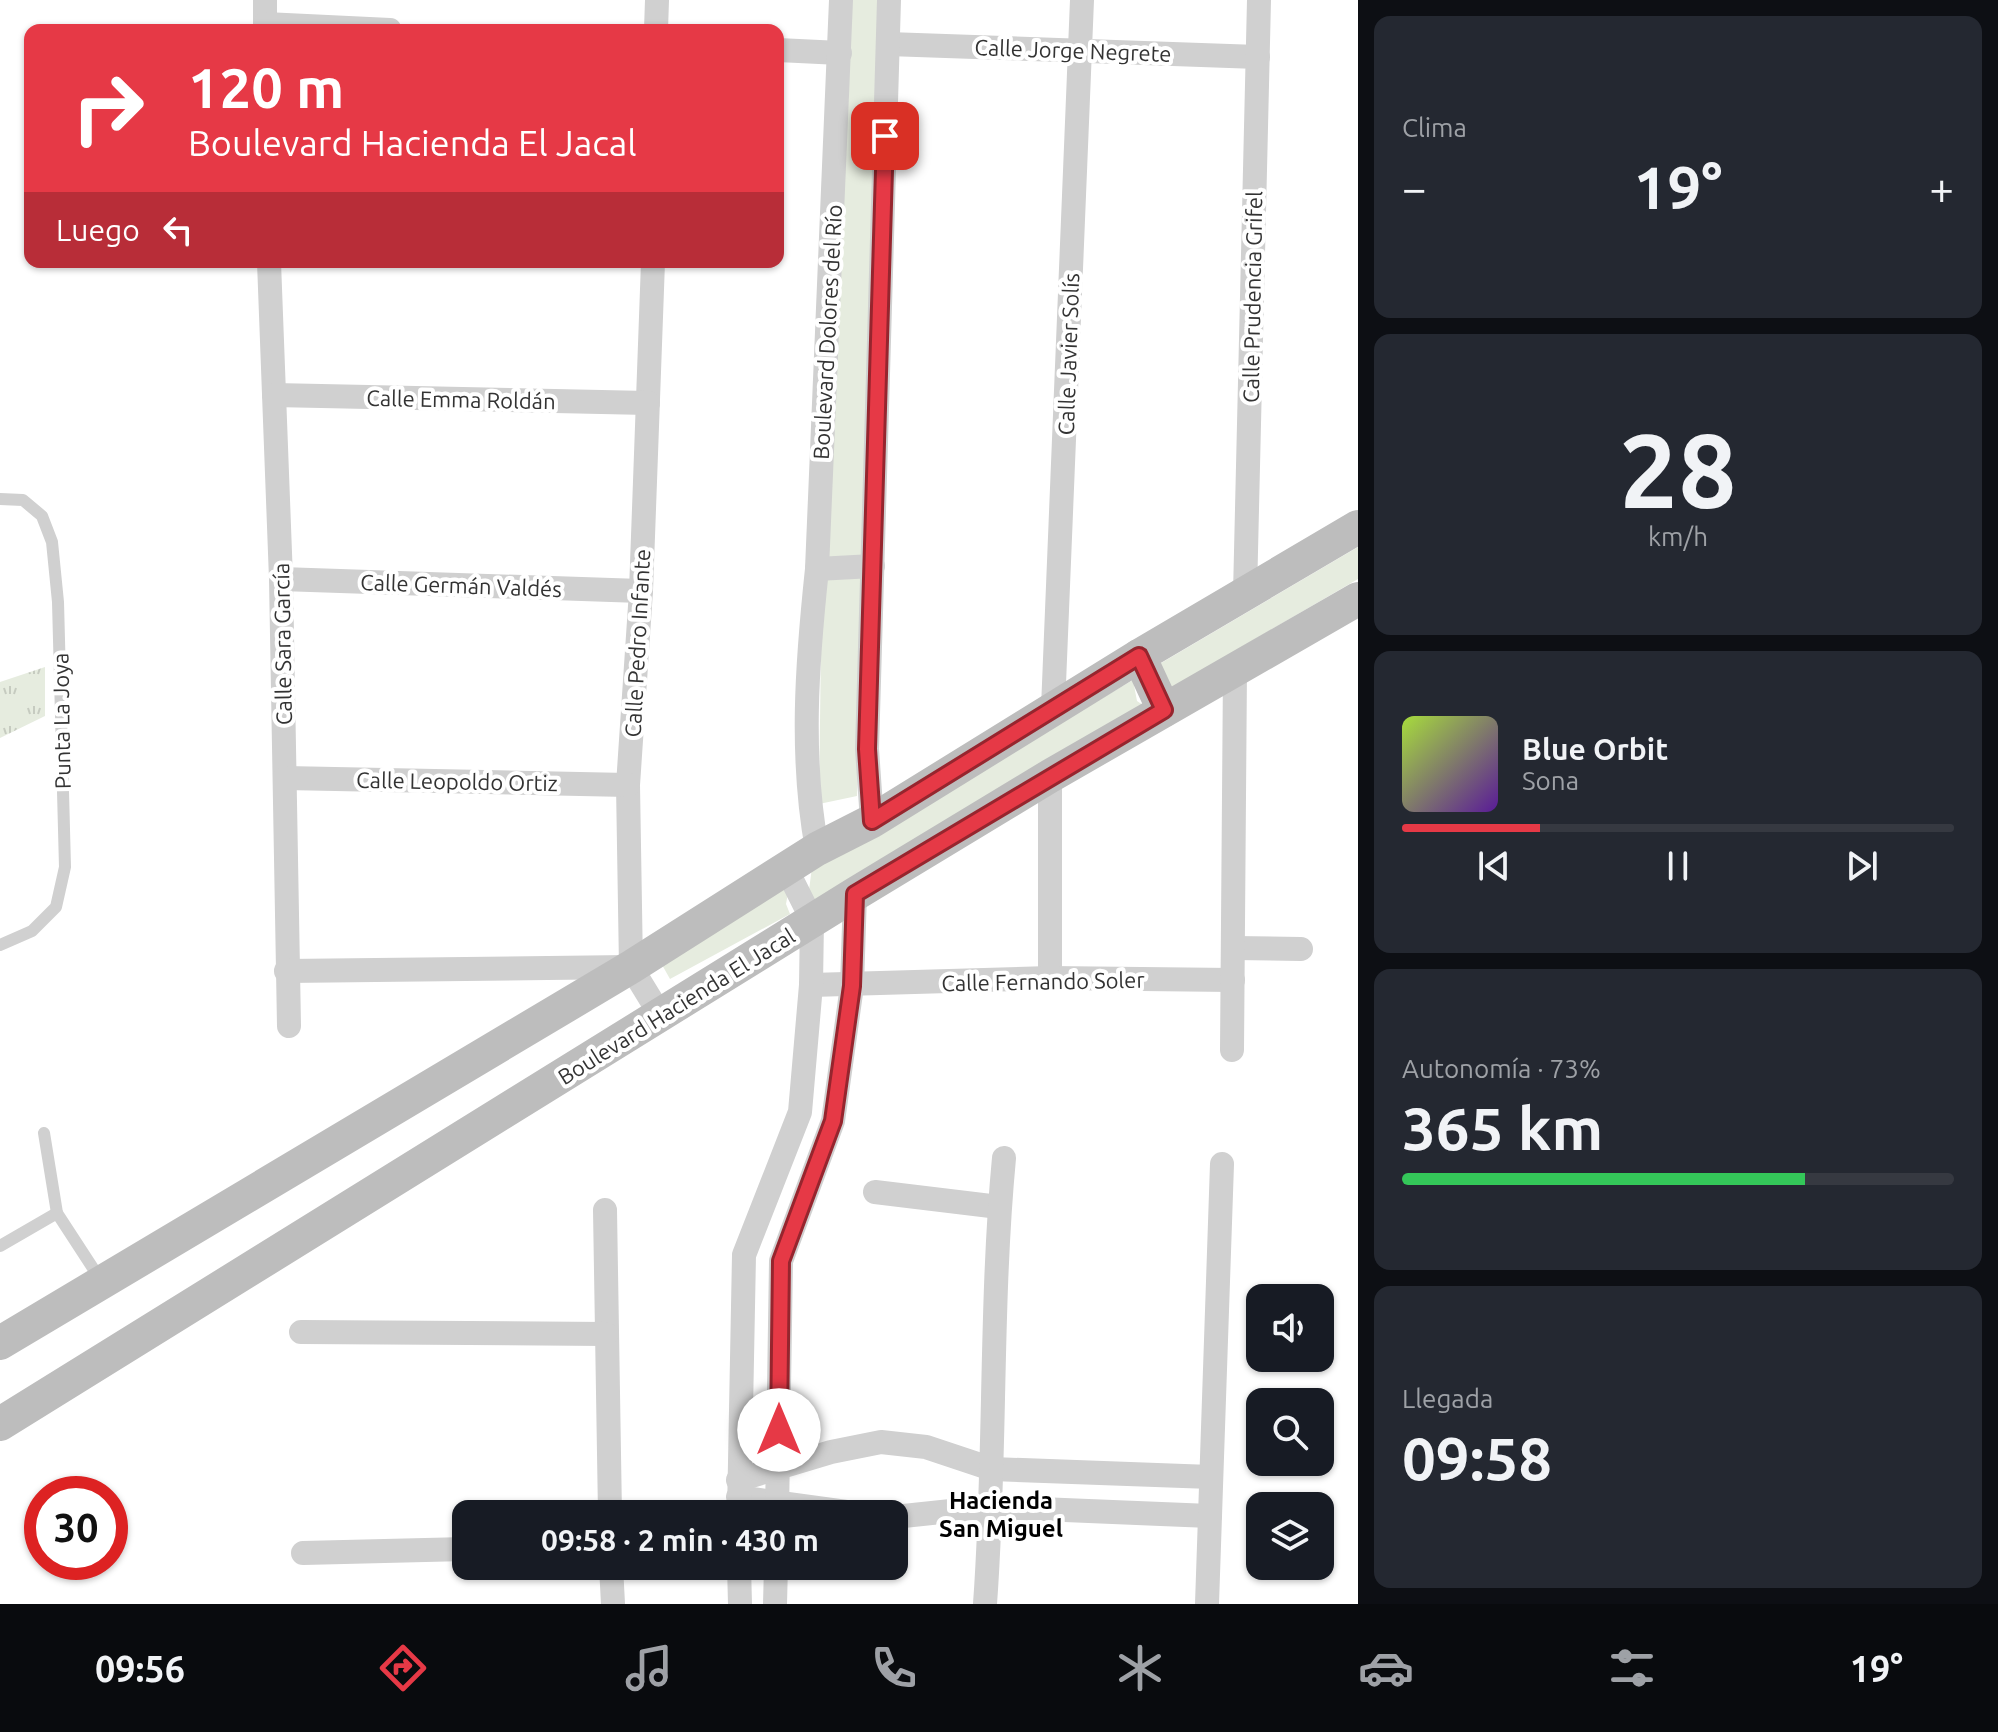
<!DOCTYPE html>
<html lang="es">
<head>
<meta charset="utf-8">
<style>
  :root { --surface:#171b24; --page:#242831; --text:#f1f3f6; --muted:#9ea1a6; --line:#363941; --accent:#e63946 }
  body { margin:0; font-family:Ubuntu,sans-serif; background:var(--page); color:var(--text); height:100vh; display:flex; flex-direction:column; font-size:30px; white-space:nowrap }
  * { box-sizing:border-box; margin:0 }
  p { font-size:26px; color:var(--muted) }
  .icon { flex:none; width:44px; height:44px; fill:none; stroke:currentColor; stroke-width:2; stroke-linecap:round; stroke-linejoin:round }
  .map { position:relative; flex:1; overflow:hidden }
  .panel { display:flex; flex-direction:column; gap:16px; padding:16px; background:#0d0f14; width:640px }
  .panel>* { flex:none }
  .hud { position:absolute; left:24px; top:24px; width:760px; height:244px; border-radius:16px; box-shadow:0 2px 6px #0004; background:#e63946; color:#fff; overflow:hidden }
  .buttons { position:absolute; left:1246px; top:1284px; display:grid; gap:16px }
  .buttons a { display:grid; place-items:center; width:88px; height:88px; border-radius:16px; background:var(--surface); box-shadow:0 2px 6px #0004; font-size:40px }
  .speed { position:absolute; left:24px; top:1476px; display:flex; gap:16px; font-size:40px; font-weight:700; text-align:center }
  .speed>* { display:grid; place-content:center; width:104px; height:104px; border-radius:50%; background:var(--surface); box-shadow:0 2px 6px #0004; line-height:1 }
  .speed .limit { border:12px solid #d22; background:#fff; color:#111 }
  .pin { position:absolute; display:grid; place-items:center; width:68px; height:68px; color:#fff; margin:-34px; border-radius:16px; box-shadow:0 4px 12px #0006 }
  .me { position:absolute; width:88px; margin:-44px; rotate:0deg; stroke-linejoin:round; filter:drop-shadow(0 0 6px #0008) }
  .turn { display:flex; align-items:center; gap:28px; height:168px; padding:0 32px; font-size:36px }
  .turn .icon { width:104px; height:104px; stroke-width:2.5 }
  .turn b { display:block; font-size:56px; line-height:68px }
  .then { display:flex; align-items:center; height:76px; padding:0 32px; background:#0003; gap:16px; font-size:30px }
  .big { font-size:60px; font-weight:600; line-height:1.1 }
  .panel .tile { flex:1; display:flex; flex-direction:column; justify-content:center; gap:12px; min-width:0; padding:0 28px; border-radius:16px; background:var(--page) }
  .panel .dial { align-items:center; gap:0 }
  .dial b { font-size:104px; line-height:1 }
  .song { display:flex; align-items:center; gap:24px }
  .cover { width:96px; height:96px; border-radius:12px; background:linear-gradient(135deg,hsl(80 70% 55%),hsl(270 70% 35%)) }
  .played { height:8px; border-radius:4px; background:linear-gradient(90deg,var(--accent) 25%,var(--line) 25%) }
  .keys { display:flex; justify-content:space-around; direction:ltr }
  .heat { display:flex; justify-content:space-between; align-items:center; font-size:44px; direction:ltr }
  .charge { height:12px; border-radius:6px; background:linear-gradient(90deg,#34c759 73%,var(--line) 0) }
  .trip { position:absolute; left:452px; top:1500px; width:456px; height:80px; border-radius:16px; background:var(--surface); box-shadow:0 2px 6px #0004; font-weight:600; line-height:80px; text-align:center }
  .dock { display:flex; height:128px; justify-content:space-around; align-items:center; background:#090b0e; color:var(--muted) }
  .dock .icon { width:56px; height:56px }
  .dock .on { color:var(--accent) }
  .dock b { font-size:36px; color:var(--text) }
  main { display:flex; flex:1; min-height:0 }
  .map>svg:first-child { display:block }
  .park { fill:url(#park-tufts) }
  .garden { fill:#e6ecdf }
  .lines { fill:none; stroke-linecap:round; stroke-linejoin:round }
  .service { stroke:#d0d0d0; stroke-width:12 }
  .minor { stroke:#d0d0d0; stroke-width:24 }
  .secondary { stroke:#bdbdbd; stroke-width:34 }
  .route-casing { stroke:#96252e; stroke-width:20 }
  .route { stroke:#e63946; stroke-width:14 }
  .labels { text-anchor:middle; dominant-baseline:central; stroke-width:8; stroke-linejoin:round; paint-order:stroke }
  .street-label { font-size:22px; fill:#333; stroke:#fff }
  .neighbourhood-label { font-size:24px; font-weight:bold; fill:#000; stroke:#fff }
</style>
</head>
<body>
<main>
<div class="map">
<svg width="1358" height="1604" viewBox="0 0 1358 1604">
  <defs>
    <pattern id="park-tufts" width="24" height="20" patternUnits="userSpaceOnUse" patternTransform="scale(2)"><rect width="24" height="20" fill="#e6ecdf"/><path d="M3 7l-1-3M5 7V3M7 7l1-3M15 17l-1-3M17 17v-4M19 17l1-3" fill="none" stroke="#c6cbc0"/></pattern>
  </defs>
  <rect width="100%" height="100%" fill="#fff"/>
  <!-- park -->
  <polygon class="park" points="45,667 45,716 0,738 0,682"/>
  <!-- garden -->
  <g class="garden">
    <polygon points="845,0 882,0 857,796 819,804 821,641"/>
    <polygon points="1358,547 1358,579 1161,694 1151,669"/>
    <polygon points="1133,680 1137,701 1143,705 815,901 808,898 812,867"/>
    <polygon points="790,882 786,904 790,914 670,979 661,963"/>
  </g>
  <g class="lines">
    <!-- service -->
    <g class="service">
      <polyline points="0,499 23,500 42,516 52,542 58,602 65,867 56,907 32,931 0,945"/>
      <polyline points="44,1133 57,1213"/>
      <polyline points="0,1246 57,1213 100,1279"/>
    </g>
    <!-- minor -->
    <g class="minor">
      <polyline points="265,0 265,30"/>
      <polyline points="265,24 390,30"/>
      <polyline points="656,30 657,0"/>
      <polyline points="888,44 1258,57"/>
      <polyline points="778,50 840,53"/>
      <polyline points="269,262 281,579 289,1026"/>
      <polyline points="653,262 641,591 628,785 631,967 661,1016"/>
      <polyline points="274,395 648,403"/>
      <polyline points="817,569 873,566"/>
      <polyline points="281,579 641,591"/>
      <polyline points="1245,594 1259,0"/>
      <polyline points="1053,708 1082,0"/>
      <polyline points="285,778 628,785"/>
      <polyline points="872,821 867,749 889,0"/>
      <path d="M817,849C800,756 807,663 817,569L841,0"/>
      <polyline points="1234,948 1301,949"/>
      <polyline points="286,971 628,967"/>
      <polyline points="1050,978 1050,776"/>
      <polyline points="811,985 1050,978 1233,980"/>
      <polyline points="1232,1050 1235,669"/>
      <polyline points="875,1192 999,1207"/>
      <polyline points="605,1210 610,1514"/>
      <polyline points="301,1332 606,1334"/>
      <polyline points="738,1480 831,1452 881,1442 926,1447 992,1469 1211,1477"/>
      <polyline points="738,1497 861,1514"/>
      <polyline points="739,1514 744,1255 800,1112 811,985 812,920 787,870"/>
      <polyline points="777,1514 781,1261 833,1121 852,986 855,894"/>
      <polyline points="894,1517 989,1507 1210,1516"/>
      <polyline points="303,1553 466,1549"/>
      <polyline points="611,1566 613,1604"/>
      <polyline points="739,1566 740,1604"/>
      <polyline points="775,1604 776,1566"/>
      <path d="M985,1604C996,1456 990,1306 1004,1158"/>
      <polyline points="1207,1604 1222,1164"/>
    </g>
    <!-- secondary -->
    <g class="secondary">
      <polyline points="1139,656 1164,710"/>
      <polyline points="0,1343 631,967 817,849 872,821 1139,656 1358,527"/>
      <polyline points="0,1424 855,894 1050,776 1358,599"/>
    </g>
  </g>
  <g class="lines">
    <!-- route casing -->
    <g class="route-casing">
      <polyline id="route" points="779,1430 781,1261 833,1121 852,986 855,894 1164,710 1139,656 872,821 867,749 885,136"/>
    </g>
    <!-- route -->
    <use href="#route" class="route"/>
  </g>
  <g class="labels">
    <!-- street labels -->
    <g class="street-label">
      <text transform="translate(1073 50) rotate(2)">Calle Jorge Negrete</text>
      <text transform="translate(1252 297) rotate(-89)">Calle Prudencia Grifel</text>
      <text transform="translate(827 332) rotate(-87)">Boulevard Dolores del Río</text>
      <text transform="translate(1068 354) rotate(-88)">Calle Javier Solís</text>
      <text transform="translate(461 399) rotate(1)">Calle Emma Roldán</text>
      <text transform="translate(461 585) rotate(2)">Calle Germán Valdés</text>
      <text transform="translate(637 643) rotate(-87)">Calle Pedro Infante</text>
      <text transform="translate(282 644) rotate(-91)">Calle Sara García</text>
      <text transform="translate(61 721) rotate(-91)">Punta La Joya</text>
      <text transform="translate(457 781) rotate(1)">Calle Leopoldo Ortiz</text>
      <text transform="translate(1043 981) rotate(-1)">Calle Fernando Soler</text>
      <text transform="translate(676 1006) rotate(-32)">Boulevard Hacienda El Jacal</text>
    </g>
    <!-- neighbourhood labels -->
    <g class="neighbourhood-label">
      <text x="1001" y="1500">Hacienda<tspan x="1001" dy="28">San Miguel</tspan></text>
    </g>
  </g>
</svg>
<div class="buttons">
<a><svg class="icon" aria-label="sound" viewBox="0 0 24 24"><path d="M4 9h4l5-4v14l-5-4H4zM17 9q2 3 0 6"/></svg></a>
<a><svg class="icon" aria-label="search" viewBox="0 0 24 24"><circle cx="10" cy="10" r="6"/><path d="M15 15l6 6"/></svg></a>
<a><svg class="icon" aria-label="layers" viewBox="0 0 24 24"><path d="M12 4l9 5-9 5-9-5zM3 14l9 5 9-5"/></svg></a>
</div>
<div class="speed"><div class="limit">30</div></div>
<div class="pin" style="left:885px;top:136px;background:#d93025"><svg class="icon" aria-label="arrive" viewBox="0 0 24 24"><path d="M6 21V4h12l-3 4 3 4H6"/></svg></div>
<svg class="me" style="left:779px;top:1430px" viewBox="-20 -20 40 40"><circle r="19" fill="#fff"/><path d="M0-13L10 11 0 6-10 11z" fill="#e63946"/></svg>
<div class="trip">09:58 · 2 min · 430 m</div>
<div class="hud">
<div class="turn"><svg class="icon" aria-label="right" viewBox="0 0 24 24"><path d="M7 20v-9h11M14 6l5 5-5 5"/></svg><div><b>120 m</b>Boulevard Hacienda El Jacal</div></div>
<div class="then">Luego<svg class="icon" aria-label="left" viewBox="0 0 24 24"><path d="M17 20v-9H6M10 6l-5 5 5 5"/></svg></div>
</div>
</div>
<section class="panel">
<div class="tile"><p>Clima</p>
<div class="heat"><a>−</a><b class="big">19°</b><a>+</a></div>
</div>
<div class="tile dial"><b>28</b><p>km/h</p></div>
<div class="tile">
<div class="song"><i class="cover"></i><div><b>Blue Orbit</b><p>Sona</p></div></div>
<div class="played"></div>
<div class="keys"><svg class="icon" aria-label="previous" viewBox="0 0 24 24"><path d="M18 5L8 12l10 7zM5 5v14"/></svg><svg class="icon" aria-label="pause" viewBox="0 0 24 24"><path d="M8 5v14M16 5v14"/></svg><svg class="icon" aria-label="next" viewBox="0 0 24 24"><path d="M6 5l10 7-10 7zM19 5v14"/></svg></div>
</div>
<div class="tile"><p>Autonomía · 73%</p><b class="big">365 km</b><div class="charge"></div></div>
<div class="tile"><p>Llegada</p><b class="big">09:58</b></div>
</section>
</main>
<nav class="dock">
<b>09:56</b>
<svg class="icon on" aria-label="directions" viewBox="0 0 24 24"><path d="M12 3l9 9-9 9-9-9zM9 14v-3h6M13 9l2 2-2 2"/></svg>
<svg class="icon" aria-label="music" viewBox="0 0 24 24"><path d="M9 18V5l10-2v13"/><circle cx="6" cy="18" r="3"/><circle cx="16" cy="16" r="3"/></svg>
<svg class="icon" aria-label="phone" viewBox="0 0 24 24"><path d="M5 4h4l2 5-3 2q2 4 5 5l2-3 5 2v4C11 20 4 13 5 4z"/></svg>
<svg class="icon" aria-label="climate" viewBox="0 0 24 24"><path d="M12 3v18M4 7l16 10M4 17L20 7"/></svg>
<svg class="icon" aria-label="car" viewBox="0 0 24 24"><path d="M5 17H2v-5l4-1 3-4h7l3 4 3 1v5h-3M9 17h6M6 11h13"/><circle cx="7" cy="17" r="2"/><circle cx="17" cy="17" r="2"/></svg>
<svg class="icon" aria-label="filters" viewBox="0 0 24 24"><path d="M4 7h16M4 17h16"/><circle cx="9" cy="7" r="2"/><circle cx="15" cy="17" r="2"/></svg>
<b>19°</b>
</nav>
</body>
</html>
